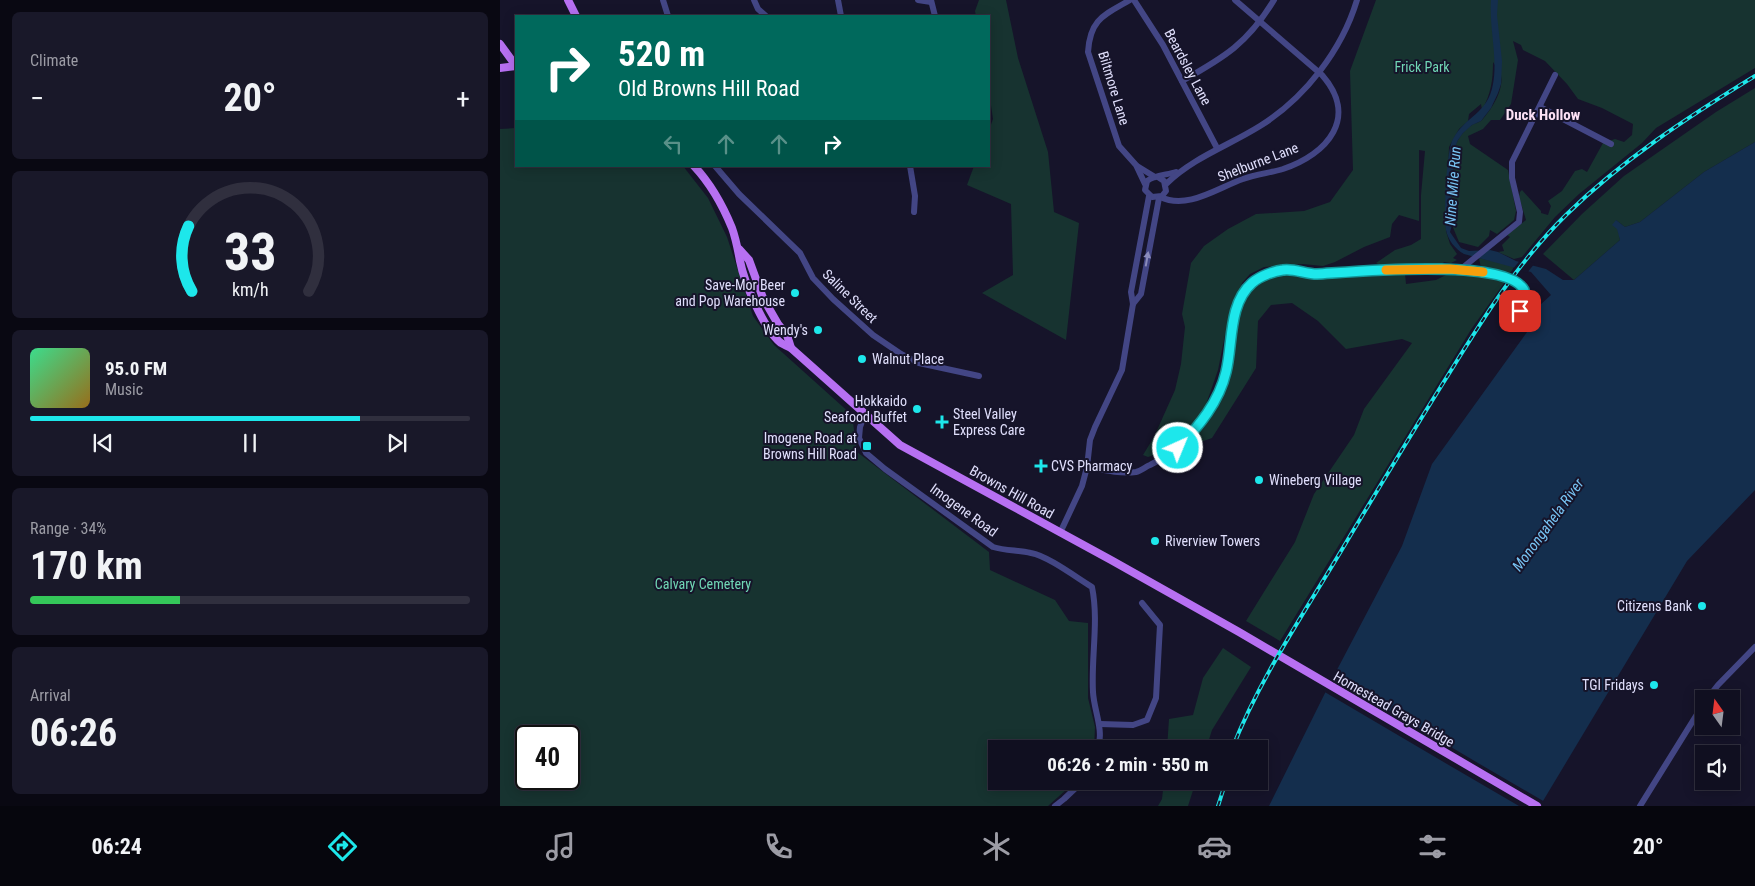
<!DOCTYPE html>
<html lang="en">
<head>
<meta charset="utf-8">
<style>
  :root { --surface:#100f20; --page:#191829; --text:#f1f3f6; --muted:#9c9ca5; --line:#302f3e; --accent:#1de7eb }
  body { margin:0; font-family:"Roboto Condensed",sans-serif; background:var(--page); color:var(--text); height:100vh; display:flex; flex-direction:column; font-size:19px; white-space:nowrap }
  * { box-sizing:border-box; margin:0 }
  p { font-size:16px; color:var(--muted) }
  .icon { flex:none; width:28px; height:28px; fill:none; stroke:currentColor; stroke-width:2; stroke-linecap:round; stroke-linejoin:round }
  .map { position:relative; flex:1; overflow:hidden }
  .sheet { display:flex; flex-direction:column; gap:12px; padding:12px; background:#090812; width:500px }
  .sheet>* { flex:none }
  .guide { position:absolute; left:15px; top:15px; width:475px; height:152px; border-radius:0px; box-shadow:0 2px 12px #0003,0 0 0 1px var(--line); background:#00695c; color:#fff; overflow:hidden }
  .needle { width:32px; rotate:346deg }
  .controls { position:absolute; left:1195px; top:690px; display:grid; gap:10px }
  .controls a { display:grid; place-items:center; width:45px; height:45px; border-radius:0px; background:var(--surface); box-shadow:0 2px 12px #0003,0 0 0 1px var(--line); font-size:25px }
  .speed { position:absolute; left:15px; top:725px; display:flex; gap:10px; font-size:25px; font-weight:700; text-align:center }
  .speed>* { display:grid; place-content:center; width:65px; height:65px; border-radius:50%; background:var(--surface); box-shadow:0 2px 12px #0003,0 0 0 1px var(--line); line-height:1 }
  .speed .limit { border:2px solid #111; border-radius:8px; background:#fff; color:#111 }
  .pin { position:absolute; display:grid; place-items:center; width:42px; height:42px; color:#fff; margin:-21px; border-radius:10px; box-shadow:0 2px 8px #0006 }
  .me { position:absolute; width:55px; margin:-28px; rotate:44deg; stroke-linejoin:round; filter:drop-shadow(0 0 4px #0008) }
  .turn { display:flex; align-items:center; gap:18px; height:105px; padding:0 20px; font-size:22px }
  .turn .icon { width:65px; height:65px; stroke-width:2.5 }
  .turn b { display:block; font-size:35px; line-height:42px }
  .lanes { display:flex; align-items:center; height:48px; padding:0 20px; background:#0003; justify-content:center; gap:25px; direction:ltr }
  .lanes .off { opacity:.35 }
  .big { font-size:38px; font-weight:700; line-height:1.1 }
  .sheet .tile { flex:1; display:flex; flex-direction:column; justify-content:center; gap:8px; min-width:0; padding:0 18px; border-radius:8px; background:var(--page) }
  .sheet .dial { align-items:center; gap:0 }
  .dial svg { height:130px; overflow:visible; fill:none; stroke:var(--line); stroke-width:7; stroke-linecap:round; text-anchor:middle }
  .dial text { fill:var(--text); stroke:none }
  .song { display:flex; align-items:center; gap:15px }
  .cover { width:60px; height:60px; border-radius:8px; background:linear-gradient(135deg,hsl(150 70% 55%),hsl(40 70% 35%)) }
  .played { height:5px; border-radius:2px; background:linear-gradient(90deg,var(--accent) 75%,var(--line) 75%) }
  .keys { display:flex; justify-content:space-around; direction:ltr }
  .heat { display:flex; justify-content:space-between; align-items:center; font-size:28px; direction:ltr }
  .charge { height:8px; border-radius:4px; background:linear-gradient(90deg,#34c759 34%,var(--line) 0) }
  .trip { position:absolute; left:488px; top:740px; width:280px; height:50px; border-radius:0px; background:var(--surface); box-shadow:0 2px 12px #0003,0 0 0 1px var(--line); font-weight:700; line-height:50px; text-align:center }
  .dock { display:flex; height:80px; justify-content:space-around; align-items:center; background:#06060d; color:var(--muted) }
  .dock .icon { width:35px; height:35px }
  .dock .active { color:var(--accent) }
  .dock b { font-size:22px; color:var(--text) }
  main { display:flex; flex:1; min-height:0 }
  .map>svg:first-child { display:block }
  .green { fill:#173330; fill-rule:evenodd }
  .water { fill:#142e4d }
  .pier { fill:#16142a }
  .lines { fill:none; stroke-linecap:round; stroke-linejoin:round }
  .minor { stroke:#434685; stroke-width:6 }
  .major { stroke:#b770f2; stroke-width:8 }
  .rail-casing { stroke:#1de7eb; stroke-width:4 }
  .rail { stroke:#16142a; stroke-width:2; stroke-dasharray:5.5; stroke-linecap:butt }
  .oneway { fill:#8a8bbb }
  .route-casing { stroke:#139699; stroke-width:12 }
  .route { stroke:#1de7eb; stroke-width:9 }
  .slow { stroke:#f59e0b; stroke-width:9 }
  .poi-dot { fill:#1de7eb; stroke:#16142a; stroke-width:2 }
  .labels { text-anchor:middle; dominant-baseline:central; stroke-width:4; stroke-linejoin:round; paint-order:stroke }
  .street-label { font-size:14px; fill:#e0dffc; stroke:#16142a }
  .park-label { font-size:14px; fill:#70d7b5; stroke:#16142a }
  .poi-label { font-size:14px; fill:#e0dffc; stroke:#16142a; text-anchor:end }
  .neighbourhood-label { font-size:15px; font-weight:bold; fill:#fce1f5; stroke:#16142a }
  .water-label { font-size:15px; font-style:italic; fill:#77c3f3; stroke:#16142a }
</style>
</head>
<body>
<main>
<section class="sheet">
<div class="tile"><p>Climate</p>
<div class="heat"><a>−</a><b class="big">20°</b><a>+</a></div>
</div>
<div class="tile dial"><svg viewBox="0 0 100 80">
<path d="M14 69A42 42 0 1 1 86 69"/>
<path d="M14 69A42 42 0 0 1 12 29" stroke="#1de7eb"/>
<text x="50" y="56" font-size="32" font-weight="700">33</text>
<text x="50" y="72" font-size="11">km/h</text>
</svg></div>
<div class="tile">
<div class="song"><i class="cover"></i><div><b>95.0 FM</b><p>Music</p></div></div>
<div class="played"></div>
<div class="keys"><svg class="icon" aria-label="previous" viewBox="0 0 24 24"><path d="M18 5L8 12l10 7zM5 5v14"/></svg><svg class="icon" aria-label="pause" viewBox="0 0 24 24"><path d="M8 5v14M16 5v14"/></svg><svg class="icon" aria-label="next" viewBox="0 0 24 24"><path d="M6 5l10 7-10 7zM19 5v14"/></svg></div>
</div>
<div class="tile"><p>Range · 34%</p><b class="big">170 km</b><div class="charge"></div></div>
<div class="tile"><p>Arrival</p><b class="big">06:26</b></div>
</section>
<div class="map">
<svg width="1255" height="806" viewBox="0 0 1255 806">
  <rect width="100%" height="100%" fill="#16142a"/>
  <!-- green -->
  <g class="green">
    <polygon points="479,0 506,0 518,58 548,152 554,212 579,223 566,340 482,293 513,275 511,204 467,185 474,166 489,166 489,130 493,119 489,92 489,16 476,16 475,11"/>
    <path d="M876,0H1255V68L1156,128L1142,143L1079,194L1055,217L1022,257L1014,259L998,252L1004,251L1002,245L1010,237L1007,235L1026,220L1019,197L1020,192L1022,190L1041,211V213L1048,215L1051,206L1048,201L1062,191L1075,171L1082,169L1087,172L1103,143L1115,139L1124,142L1132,135L1133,124L1102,108L1078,99L1067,84L1045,61L1023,50L1021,45L1013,41L1018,60L1011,104L1000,120H991L983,129L968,136L970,144L1008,170L1016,211L1014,220L997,234L990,230L989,236L978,247L959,242L952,225L951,210L955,147C958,138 964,130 972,125C975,123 979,123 982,120C992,109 1006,87 1000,72C998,69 995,65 993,62C993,80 991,94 982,110L981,104L969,114L968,121L959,129L949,147L946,231L950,244L957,254L953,258L957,260L951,263L944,262L941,265H880L876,263L895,250L911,245L921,239V195L925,151L919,150V221L899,215L892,224L890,237L864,247L835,262L823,266L803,264L764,267L750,274L742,283L725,335L718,370L703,413L685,433L657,454L648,457L643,455L654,437L675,390L681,364L685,327L682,314L691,263L704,246L728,229L756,214L804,211L830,202L853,170L850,71Z"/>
    <polygon points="1255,88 1255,142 1204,172 1140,222 1125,227 1116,220 1120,240 1074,280 1043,254 1082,214 1124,176 1216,112"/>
    <path d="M16,128V166H183L208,198L227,237L253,316L274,345L352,415L357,452L489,552L490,570L555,600L569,621L588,623V698L595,727L594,749H496V781H576L548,806H0V129ZM26,736H69V779H26Z"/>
    <polygon points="979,258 1014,266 1014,267 1009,275 981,268"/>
    <path d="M785,273L810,277L905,274L906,284L936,280L950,273L992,276L1007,279L972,328L780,641L746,621L795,542L814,494L854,435L864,409L912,343L902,339L846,349L818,321L792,303L771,305L758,321L756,368L712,438L684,448C696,435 710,422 717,406C732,376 734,341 740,308C750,286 761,277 785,273Z"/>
    <polygon points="723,648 751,667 712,730 706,749 667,749 669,719 693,715 703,678"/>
    <polygon points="664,781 696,781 688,806 658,806 662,799"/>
  </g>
  <!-- water -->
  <path class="water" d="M991,0H998L997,15L1002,61L1001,84L998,93L991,108L981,121L972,125L963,133L958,140L955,147L951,210L952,225L950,232L961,248L969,251L990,250L998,252L1016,261L1046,269L1063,280H1074L1120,240L1117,229L1112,225L1116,220L1125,227L1140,222L1204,172L1255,142V490L1187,561L1040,806H769L829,685L902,546L932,464L1030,328L1028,316L1051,295L1031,272L964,254C955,249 948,240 946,230C944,216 946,150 953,139C965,116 988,114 993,84C998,57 989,28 991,0Z"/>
  <!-- pier -->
  <g class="pier">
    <polygon points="1021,259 1035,263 1027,273 1013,269"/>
    <polygon points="831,676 978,763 1045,802 1043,806 1019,806 947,764 823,691"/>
  </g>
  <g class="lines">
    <!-- minor -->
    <g class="minor">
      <polyline points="163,0 168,16"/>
      <polyline points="254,0 258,9 266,16"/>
      <polyline points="338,0 341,16"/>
      <polyline points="418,0 431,2"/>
      <polyline points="431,0 435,16"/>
      <path d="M630,0C604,15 590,19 588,52L619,146L636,165L645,184"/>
      <polyline points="634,0 663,45 717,148"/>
      <path d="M682,81C725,57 748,43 774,0"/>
      <polyline points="1040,107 1111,144"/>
      <polyline points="215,166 239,194 300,253 313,278 333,299 373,335 401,354 419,363 479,376"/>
      <polyline points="410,166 415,196 414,212"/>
      <polyline points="637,166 655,177"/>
      <path d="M658,177L664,181L666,191L662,196L652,197L645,190L647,181C654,175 667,175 676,172"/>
      <path d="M666,184C694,157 728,146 760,126C805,98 842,50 857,0"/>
      <path d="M660,197C688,210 717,188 743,179C756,174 770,173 783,169C828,154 859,117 822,75L735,0"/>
      <polyline points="961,269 1019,222 1020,212 1012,178 1012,162 1055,75"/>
      <polyline points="633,304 641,294 659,198"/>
      <path d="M365,414L360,427L359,438L366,453L385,469L493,547C506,551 518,550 531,553C548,556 577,578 592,587C599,621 591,657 593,692C594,711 604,729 598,749"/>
      <path d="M587,467C603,470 620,474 636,472C641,471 645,467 650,465C686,448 717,411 726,371C733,344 729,301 752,282C760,276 774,271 784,269C792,268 801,274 810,274C863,274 919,263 972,270C997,273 1037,277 1019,311"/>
      <polyline points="560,533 582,486 587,467 590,440 595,427 622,370 633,304 631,292 649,196"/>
      <polyline points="1207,699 1218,685 1255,647"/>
      <polyline points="600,724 633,725 647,720 656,698 660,625 642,603"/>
      <polyline points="555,806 564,799 583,781"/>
      <polyline points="1140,806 1204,703"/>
    </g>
    <!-- major -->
    <g class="major">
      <polyline points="68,0 76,16"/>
      <polyline points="0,44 16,66"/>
      <polyline points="0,68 16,66"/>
      <path d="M194,166C210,183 223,206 232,228C236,239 238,250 240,261C244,282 264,330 281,343C284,345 288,346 291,348L400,445L611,560L739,632L1037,806"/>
      <polyline points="239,249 249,260 263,298 278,324 287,335 291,348"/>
    </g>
    <!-- rail casing -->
    <g class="rail-casing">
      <g id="rail">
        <path d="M732,749C762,673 809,606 850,536C883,481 916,426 950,372C984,317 1019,261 1066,215C1122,160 1188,117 1255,76"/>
        <polyline points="718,806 726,781"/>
      </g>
    </g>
    <!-- rail -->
    <use href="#rail" class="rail"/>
  </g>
  <!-- one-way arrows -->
  <defs><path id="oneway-solid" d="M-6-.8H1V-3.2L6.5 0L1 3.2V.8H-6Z" transform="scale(1.25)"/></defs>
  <use class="oneway" href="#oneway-solid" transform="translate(647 259) rotate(-80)"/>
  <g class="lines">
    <!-- route casing -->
    <g class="route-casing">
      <path id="route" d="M678,448C699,426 719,402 726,372C733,344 728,304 752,283C760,276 774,271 783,270C793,268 806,274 817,274C852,272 1007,257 1024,290C1027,297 1023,305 1020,311"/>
    </g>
    <!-- route -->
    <use href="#route" class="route"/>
    <!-- slow -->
    <polyline class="slow" points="886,270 950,269 983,272"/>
  </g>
  <!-- markers -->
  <g class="poi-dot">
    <circle cx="295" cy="293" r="5"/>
    <circle cx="318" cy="330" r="5"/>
    <circle cx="362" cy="359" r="5"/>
    <circle cx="417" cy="409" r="5"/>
    <path d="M439.5 414.5h5v5h5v5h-5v5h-5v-5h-5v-5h5z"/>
    <rect x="362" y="441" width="10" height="10" rx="2.5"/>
    <path d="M538.5 458.5h5v5h5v5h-5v5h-5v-5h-5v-5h5z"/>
    <circle cx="759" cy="480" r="5"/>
    <circle cx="655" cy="541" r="5"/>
    <circle cx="1202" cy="606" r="5"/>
    <circle cx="1154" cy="685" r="5"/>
  </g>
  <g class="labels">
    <!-- street labels -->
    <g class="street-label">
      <text transform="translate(688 67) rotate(62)">Beardsley Lane</text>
      <text transform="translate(614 88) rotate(73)">Biltmore Lane</text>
      <text transform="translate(758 162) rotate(-21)">Shelburne Lane</text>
      <text transform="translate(350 296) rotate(44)">Saline Street</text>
      <text transform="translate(512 492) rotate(29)">Browns Hill Road</text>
      <text transform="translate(464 510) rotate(36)">Imogene Road</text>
      <text transform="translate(894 709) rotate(30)">Homestead Grays Bridge</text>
    </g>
    <!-- park labels -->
    <g class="park-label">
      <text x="922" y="67">Frick Park</text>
      <text x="203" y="584">Calvary Cemetery</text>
    </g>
    <!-- poi labels -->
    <g class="poi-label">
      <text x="285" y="285">Save-Mor Beer<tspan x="285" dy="16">and Pop Warehouse</tspan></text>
      <text x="308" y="330">Wendy's</text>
      <text x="372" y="359" text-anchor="start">Walnut Place</text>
      <text x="407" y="401">Hokkaido<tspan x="407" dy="16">Seafood Buffet</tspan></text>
      <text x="453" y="414" text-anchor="start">Steel Valley<tspan x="453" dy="16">Express Care</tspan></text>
      <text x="357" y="438">Imogene Road at<tspan x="357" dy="16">Browns Hill Road</tspan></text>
      <text x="551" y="466" text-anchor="start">CVS Pharmacy</text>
      <text x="769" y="480" text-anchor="start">Wineberg Village</text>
      <text x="665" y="541" text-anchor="start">Riverview Towers</text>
      <text x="1192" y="606">Citizens Bank</text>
      <text x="1144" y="685">TGI Fridays</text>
    </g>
    <!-- neighbourhood labels -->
    <g class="neighbourhood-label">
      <text x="1043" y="115">Duck Hollow</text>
    </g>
    <!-- water labels -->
    <g class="water-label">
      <text transform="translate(953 186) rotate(-86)">Nine Mile Run</text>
      <text transform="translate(1048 525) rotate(-54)">Monongahela River</text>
    </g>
  </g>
</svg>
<div class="controls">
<a><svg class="needle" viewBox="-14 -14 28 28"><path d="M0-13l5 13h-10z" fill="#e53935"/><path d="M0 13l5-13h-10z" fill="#9c9ca5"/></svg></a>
<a><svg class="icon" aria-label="sound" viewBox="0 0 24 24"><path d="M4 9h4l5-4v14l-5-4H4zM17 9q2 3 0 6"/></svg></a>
</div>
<div class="speed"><div class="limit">40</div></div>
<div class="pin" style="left:1020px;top:311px;background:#d93025"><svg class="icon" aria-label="arrive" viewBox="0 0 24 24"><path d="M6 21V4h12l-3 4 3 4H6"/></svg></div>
<svg class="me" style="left:678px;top:448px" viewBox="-20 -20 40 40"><circle r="17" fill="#1de7eb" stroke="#fff" stroke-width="3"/><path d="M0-11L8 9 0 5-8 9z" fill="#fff"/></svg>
<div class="trip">06:26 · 2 min · 550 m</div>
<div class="guide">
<div class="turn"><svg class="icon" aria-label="right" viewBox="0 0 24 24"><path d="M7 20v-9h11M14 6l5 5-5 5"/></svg><div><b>520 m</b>Old Browns Hill Road</div></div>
<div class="lanes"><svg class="icon off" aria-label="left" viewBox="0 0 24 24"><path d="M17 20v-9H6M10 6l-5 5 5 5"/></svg><svg class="icon off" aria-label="ahead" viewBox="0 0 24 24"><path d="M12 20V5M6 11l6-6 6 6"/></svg><svg class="icon off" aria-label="ahead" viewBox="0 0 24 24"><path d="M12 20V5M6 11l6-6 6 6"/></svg><svg class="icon" aria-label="right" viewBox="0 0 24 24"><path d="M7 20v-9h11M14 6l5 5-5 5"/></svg></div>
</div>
</div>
</main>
<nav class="dock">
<b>06:24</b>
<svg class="icon active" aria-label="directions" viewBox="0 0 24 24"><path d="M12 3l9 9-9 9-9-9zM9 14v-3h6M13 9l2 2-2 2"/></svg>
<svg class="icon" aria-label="music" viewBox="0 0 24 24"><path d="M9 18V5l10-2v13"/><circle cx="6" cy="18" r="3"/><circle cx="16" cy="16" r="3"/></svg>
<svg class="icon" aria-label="phone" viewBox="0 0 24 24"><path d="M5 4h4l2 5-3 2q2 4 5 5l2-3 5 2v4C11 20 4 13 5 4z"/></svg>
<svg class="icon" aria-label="climate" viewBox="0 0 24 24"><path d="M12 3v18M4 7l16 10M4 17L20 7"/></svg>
<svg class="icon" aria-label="car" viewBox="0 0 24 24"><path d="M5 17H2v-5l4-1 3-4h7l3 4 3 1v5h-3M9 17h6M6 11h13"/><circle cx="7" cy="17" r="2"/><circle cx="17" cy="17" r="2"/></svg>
<svg class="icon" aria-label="filters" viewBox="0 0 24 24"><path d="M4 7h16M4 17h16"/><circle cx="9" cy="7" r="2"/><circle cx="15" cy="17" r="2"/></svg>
<b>20°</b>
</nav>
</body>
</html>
